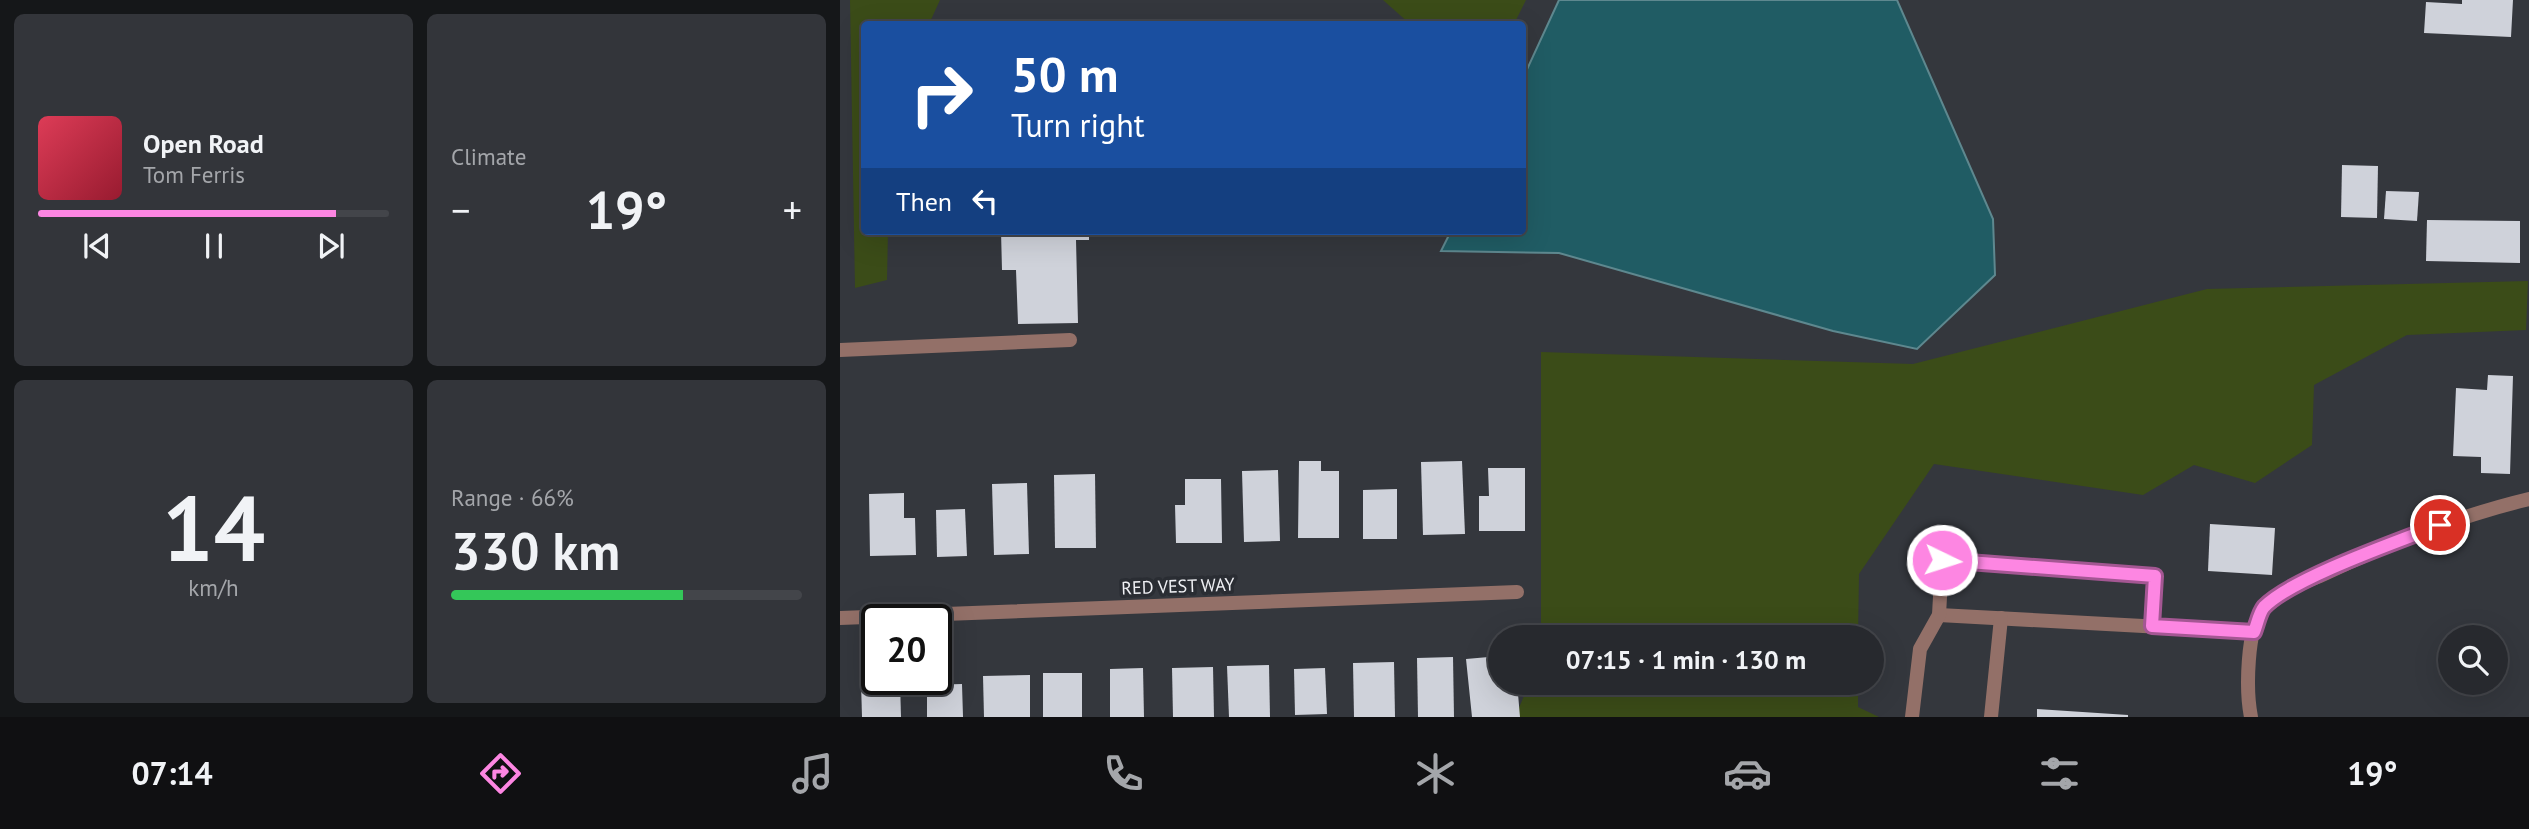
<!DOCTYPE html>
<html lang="en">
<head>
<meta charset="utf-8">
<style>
  :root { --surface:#27292e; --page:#33353a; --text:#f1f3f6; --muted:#a4a6aa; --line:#43454a; --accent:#fd86e2 }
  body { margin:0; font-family:"PT Sans",sans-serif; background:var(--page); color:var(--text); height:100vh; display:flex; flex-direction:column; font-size:26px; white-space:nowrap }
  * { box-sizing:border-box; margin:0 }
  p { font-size:23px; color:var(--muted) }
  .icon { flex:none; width:38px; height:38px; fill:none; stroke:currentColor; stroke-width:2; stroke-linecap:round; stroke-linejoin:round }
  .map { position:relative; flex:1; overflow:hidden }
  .side { display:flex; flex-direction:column; gap:14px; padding:14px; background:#151719; width:840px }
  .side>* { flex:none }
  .hud { position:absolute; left:21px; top:21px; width:665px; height:214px; border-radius:7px; box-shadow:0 7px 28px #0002,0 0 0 2px var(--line); background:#1a4fa0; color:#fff; overflow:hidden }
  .tools { position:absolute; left:1598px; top:625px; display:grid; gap:14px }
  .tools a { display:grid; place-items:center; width:70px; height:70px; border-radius:50%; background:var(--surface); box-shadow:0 7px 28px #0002,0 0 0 2px var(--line); font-size:35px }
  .speed { position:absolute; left:21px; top:604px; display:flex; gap:14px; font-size:35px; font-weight:700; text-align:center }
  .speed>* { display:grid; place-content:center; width:91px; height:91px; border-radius:50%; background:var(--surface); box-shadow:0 7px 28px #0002,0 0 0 2px var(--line); line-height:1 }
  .speed .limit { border:4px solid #111; border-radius:10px; background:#fff; color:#111 }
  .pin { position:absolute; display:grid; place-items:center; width:60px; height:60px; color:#fff; margin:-30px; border:4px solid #fff; border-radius:50%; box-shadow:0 2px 7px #0007 }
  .me { position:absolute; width:77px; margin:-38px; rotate:94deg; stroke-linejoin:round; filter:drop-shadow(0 0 5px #0008) }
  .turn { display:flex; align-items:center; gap:24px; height:147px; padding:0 35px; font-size:32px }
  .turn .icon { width:91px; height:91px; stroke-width:2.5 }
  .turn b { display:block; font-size:49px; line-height:60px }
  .then { display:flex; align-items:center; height:66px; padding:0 35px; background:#0003; gap:14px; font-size:26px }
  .big { font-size:52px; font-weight:700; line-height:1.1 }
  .side .tile { flex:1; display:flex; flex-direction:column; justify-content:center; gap:10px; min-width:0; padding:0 24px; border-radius:10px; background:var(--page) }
  .side .dial { align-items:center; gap:0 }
  .dial b { font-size:91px; line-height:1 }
  .song { display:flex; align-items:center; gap:21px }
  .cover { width:84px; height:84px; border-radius:10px; background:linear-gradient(135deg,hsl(350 70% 55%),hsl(350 70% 35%)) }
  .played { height:7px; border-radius:4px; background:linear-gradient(90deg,var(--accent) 85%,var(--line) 85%) }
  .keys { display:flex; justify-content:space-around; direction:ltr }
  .heat { display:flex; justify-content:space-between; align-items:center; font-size:38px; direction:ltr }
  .charge { height:10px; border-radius:5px; background:linear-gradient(90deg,#34c759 66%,var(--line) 0) }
  .side .tiles { flex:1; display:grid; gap:14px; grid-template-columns:repeat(2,1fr) }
  .trip { position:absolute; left:648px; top:625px; width:396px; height:70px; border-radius:35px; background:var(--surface); box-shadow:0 7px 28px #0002,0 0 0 2px var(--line); font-weight:700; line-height:70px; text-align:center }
  .dock { display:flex; height:112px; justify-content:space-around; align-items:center; background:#101012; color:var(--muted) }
  .dock .icon { width:49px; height:49px }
  .dock .active { color:var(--accent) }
  .dock b { font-size:32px; color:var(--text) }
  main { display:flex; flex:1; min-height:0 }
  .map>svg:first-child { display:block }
  .green { fill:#3b4c18 }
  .water { fill:#205c64; stroke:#5e888f; stroke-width:2 }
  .building { fill:#cfd2da }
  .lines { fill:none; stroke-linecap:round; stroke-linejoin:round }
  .service { stroke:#937068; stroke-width:14 }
  .minor { stroke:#937068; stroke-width:14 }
  .route-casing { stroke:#a45793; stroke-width:18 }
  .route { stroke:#fd86e2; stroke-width:12 }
  .labels { text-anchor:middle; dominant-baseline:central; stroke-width:7; stroke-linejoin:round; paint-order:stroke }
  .street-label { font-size:18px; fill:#eff0f4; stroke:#2a2d33 }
</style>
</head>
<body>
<main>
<section class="side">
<div class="tiles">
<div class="tile">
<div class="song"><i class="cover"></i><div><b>Open Road</b><p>Tom Ferris</p></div></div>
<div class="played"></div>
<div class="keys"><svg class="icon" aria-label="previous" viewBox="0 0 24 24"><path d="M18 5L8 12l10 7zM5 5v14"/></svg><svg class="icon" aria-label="pause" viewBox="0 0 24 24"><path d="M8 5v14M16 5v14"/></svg><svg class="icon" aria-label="next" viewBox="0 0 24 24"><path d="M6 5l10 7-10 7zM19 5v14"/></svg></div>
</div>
<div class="tile"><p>Climate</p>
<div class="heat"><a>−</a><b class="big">19°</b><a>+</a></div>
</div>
<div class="tile dial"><b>14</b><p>km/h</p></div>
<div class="tile"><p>Range · 66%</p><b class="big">330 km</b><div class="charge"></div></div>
</div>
</section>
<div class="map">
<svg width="1689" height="717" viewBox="0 0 1689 717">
  <rect width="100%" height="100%" fill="#34373d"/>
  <!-- green -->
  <g class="green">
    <polygon points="10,0 100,0 89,24 24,24 24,231 48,231 47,280 15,288"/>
    <polygon points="543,0 686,0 674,24 570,24"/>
    <polygon points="1688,281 1686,330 1567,335 1474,385 1472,445 1415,483 1354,465 1303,495 1094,464 1019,574 1018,637 701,637 701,352 1073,364 1367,289"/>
    <polygon points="690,682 1018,683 1018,707 1039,717 675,717"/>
  </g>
  <!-- water -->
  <polygon class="water" points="719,0 1057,0 1153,219 1155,275 1077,349 993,331 719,253 601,251 611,231 682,231 683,78"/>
  <!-- building -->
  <g class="building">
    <polygon points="1622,0 1673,0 1671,37 1584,33 1586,2 1622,4"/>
    <polygon points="1502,165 1538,166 1537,218 1501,217"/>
    <polygon points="1546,191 1579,192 1577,221 1544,219"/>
    <polygon points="1587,220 1680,221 1680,263 1586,261"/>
    <polygon points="161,231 249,231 249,240 236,240 238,323 178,324 176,270 162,270"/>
    <polygon points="1648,375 1673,376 1670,474 1641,473 1641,457 1613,456 1616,388 1647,390"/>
    <polygon points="459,461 481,461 481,471 499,471 499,538 458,538"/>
    <polygon points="622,461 625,534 583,535 581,462"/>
    <polygon points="648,468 685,468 685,531 639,531 639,496 649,496"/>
    <polygon points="438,470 440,541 404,542 402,471"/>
    <polygon points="255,474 256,548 215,548 214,475"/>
    <polygon points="345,479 381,479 382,543 336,543 335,505 345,505"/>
    <polygon points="187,483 189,554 154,555 152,484"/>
    <polygon points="557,489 557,539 523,539 523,490"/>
    <polygon points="64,493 64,518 75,518 76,555 30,556 29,494"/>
    <polygon points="125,509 127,556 97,557 96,510"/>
    <polygon points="1370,524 1435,528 1432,575 1368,571"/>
    <polygon points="660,656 660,682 677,682 680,717 632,717 626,659"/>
    <polygon points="613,657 614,717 578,717 577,658"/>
    <polygon points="554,662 555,717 514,717 513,663"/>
    <polygon points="429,665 430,717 389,717 387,666"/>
    <polygon points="373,667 374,717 333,717 332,668"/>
    <polygon points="303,668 304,717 270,717 270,669"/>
    <polygon points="485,668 487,714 455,715 454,669"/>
    <rect x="203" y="673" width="39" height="44"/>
    <polygon points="190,675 190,717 144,717 143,676"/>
    <polygon points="60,681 61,717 22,717 21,682"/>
    <polygon points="122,684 123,717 87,717 87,685"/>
    <polygon points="1197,709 1288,715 1288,717 1197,717"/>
  </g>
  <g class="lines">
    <!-- service -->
    <g class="service">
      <polyline points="0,350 230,340"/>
      <polyline points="1099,615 1414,632"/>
      <polyline points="1072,717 1080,649 1099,615 1102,560 1315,576 1312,626"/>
      <polyline points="1151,717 1161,618"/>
      <path d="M1411,717C1406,692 1406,627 1424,608C1439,591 1464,583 1484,574C1550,543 1618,516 1689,499"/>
    </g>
    <!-- minor -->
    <polyline class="minor" points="0,618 677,592"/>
  </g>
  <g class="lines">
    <!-- route casing -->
    <g class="route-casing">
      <path id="route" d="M1102,560L1315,576L1312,626L1414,632C1417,625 1419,613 1424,607C1452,578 1559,541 1600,525"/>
    </g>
    <!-- route -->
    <use href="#route" class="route"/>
  </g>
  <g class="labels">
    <!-- street labels -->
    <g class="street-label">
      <text transform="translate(338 586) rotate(-2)">RED VEST WAY</text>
    </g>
  </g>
</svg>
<div class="tools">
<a><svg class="icon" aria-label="search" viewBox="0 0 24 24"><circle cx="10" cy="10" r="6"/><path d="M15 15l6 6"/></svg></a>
</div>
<div class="speed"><div class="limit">20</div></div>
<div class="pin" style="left:1600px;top:525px;background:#d93025"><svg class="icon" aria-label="arrive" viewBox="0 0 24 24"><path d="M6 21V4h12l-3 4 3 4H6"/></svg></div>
<svg class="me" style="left:1102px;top:560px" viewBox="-20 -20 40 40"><circle r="17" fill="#fd86e2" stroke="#fff" stroke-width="3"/><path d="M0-11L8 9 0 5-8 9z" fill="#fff"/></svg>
<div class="trip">07:15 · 1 min · 130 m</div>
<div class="hud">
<div class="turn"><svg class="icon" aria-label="right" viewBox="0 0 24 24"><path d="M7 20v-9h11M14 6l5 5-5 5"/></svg><div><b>50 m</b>Turn right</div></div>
<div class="then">Then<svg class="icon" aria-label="left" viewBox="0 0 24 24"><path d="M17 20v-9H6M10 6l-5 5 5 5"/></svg></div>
</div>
</div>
</main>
<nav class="dock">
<b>07:14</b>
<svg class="icon active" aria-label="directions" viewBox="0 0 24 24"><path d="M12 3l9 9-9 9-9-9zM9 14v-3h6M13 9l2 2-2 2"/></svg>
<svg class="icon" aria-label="music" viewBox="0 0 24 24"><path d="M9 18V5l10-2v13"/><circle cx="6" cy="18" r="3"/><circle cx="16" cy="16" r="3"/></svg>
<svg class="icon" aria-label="phone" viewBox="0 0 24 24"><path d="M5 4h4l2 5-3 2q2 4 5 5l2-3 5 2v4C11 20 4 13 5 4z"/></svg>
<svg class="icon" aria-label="climate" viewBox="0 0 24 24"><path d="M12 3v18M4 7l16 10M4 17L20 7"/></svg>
<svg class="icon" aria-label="car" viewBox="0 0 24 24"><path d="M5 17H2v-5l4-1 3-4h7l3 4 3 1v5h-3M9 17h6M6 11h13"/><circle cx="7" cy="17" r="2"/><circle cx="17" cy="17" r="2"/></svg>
<svg class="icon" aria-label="filters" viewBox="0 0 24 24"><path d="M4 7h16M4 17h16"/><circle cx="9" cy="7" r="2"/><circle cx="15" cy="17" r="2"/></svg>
<b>19°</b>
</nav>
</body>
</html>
